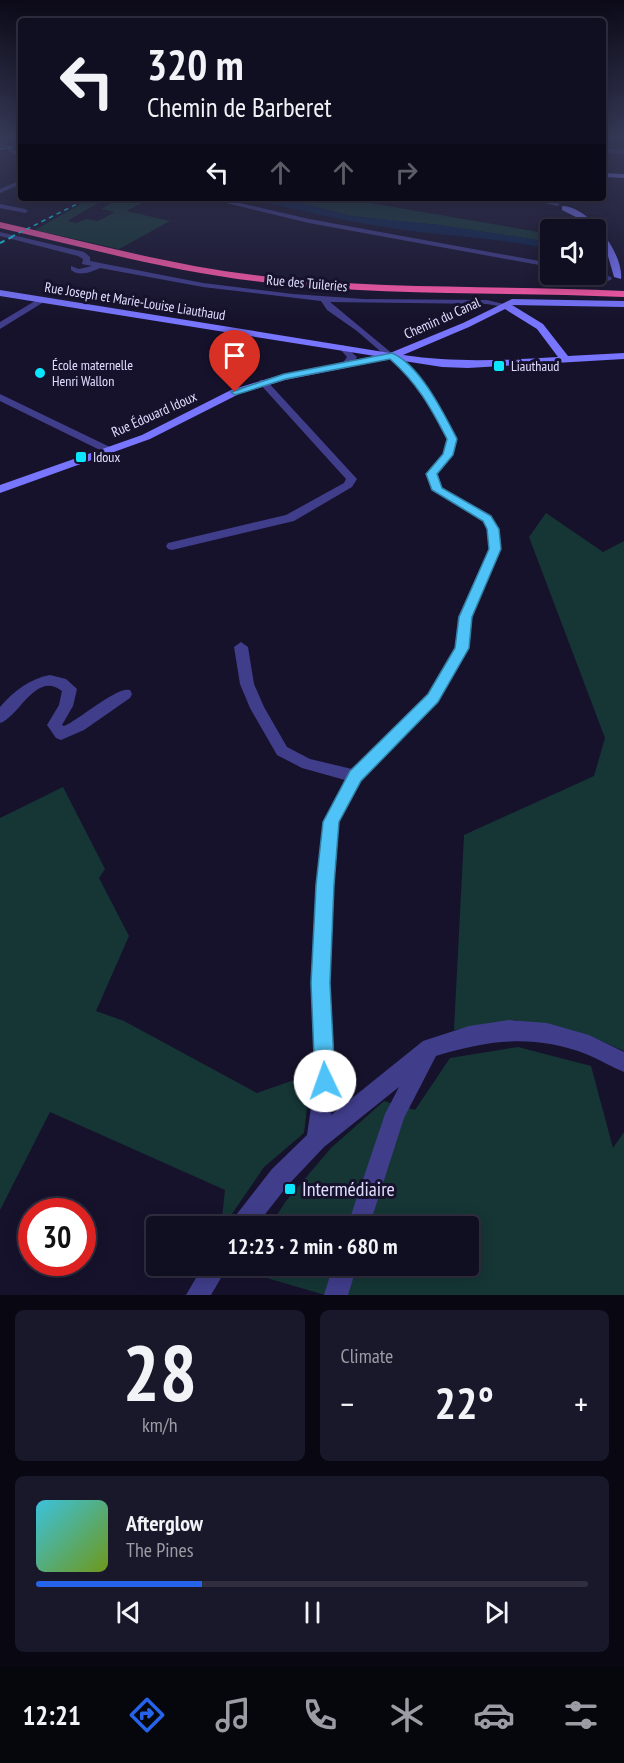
<!DOCTYPE html>
<html lang="en">
<head>
<meta charset="utf-8">
<style>
  :root { --surface:#100e21; --page:#19172a; --text:#f1f3f6; --muted:#9c9ca5; --line:#302e3f; --accent:#2563eb }
  body { margin:0; font-family:"PT Sans Narrow",sans-serif; background:var(--page); color:var(--text); height:100vh; display:flex; flex-direction:column; font-size:22px; white-space:nowrap }
  * { box-sizing:border-box; margin:0 }
  p { font-size:20px; color:var(--muted) }
  .icon { flex:none; width:33px; height:33px; fill:none; stroke:currentColor; stroke-width:2; stroke-linecap:round; stroke-linejoin:round }
  .map { position:relative; height:1295px; overflow:hidden }
  .sheet { display:flex; flex-direction:column; gap:15px; padding:15px; background:#090812; flex:1 }
  .sheet>* { flex:none }
  .banner { position:absolute; left:18px; top:18px; width:588px; height:183px; border-radius:6px; box-shadow:0 3px 15px #0003,0 0 0 2px var(--line); background:#100e21; color:var(--text); overflow:hidden }
  .fabs { position:absolute; left:540px; top:219px; display:grid; gap:12px }
  .fabs a { display:grid; place-items:center; width:66px; height:66px; border-radius:6px; background:var(--surface); box-shadow:0 3px 15px #0003,0 0 0 2px var(--line); font-size:30px }
  .speed { position:absolute; left:18px; top:1198px; display:flex; gap:12px; font-size:30px; font-weight:700; text-align:center }
  .speed>* { display:grid; place-content:center; width:78px; height:78px; border-radius:50%; background:var(--surface); box-shadow:0 3px 15px #0003,0 0 0 2px var(--line); line-height:1 }
  .speed .limit { border:9px solid #d22; background:#fff; color:#111 }
  .pin { position:absolute; display:grid; place-items:center; width:51px; height:51px; color:#fff; margin:-62px -26px; border-radius:50% 50% 50% 0; rotate:-45deg; box-shadow:0 0 6px #0007 }
  .pin .icon { rotate:45deg }
  .me { position:absolute; width:66px; margin:-33px; rotate:357deg; stroke-linejoin:round; filter:drop-shadow(0 0 4px #0008) }
  .turn { display:flex; align-items:center; gap:21px; height:126px; padding:0 30px; font-size:27px }
  .turn .icon { width:78px; height:78px; stroke-width:2.5 }
  .turn b { display:block; font-size:42px; line-height:51px }
  .lanes { display:flex; align-items:center; height:57px; padding:0 30px; background:#0003; justify-content:center; gap:30px; direction:ltr }
  .lanes .off { opacity:.35 }
  .big { font-size:45px; font-weight:600; line-height:1.1 }
  .sheet .card { flex:1; display:flex; flex-direction:column; justify-content:center; gap:9px; min-width:0; padding:0 21px; border-radius:9px; background:var(--page) }
  .sheet .dial { align-items:center; gap:0 }
  .dial b { font-size:78px; line-height:1 }
  .song { display:flex; align-items:center; gap:18px }
  .cover { width:72px; height:72px; border-radius:9px; background:linear-gradient(135deg,hsl(190 70% 55%),hsl(80 70% 35%)) }
  .played { height:6px; border-radius:3px; background:linear-gradient(90deg,var(--accent) 30%,var(--line) 30%) }
  .keys { display:flex; justify-content:space-around; direction:ltr }
  .heat { display:flex; justify-content:space-between; align-items:center; font-size:33px; direction:ltr }
  .sheet .tiles { flex:1; display:grid; gap:15px; grid-template-columns:1fr 1fr }
  .card:last-child { grid-column:span 2 }
  .trip { position:absolute; left:146px; top:1216px; width:333px; height:60px; border-radius:6px; background:var(--surface); box-shadow:0 3px 15px #0003,0 0 0 2px var(--line); font-weight:600; line-height:60px; text-align:center }
  .dock { display:flex; height:96px; justify-content:space-around; align-items:center; background:#06060d; color:var(--muted) }
  .dock .icon { width:42px; height:42px }
  .dock .on { color:var(--accent) }
  .dock b { font-size:27px; color:var(--text) }
  .map>svg:first-child { display:block }
  .green { fill:#153635 }
  .water { fill:#0c234c }
  .lines { fill:none; stroke-linecap:round; stroke-linejoin:round }
  .street { fill:#403d8b; fill-rule:evenodd }
  .secondary { fill:#7875fe; fill-rule:evenodd }
  .highway { fill:#fe59a9; fill-rule:evenodd }
  .rail-far1 { stroke:#0be6fd; stroke-width:1.5; stroke-dasharray:4.5 4; stroke-linecap:butt }
  .rail { stroke:#0be6fd; stroke-width:2; stroke-dasharray:5 4.5; stroke-linecap:butt }
  .route { fill:#4fc3f7; stroke:#337fa1; stroke-width:1.5 }
  .poi-dot { fill:#0be6fd; stroke:#16122c; stroke-width:2 }
  .labels { text-anchor:middle; dominant-baseline:central; stroke-width:6; stroke-linejoin:round; paint-order:stroke }
  .far-street-label { font-size:14px; fill:#e1ddff; stroke:#16122c }
  .far-poi-label { font-size:14px; fill:#e1ddff; stroke:#16122c; text-anchor:start }
  .near-poi-label { font-size:20px; fill:#e1ddff; stroke:#16122c; text-anchor:start }
</style>
</head>
<body>
<div class="map">
<svg width="624" height="1295" viewBox="0 0 624 1295">
  <rect width="100%" height="100%" fill="#16122c"/>
  <!-- green -->
  <g class="green">
    <polygon points="91,198 107,198 67,221 77,223 86,219 98,221 115,212 101,209 120,198 153,198 126,211 170,221 119,249 35,230"/>
    <polygon points="282,198 341,198 550,234 550,242 439,225 351,216"/>
    <polygon points="546,513 603,552 624,541 624,1051 590,1036 515,1020 454,1030 464,835 594,776 605,738 529,537"/>
    <polygon points="63,787 105,869 99,878 129,936 96,1011 124,1021 257,1093 311,1074 304,1133 264,1167 223,1227 221,1227 225,1190 50,1112 0,1210 0,818"/>
    <polygon points="518,1047 591,1066 613,1148 624,1132 624,1295 325,1295 239,1270 242,1266 468,1266 468,1227 269,1227 286,1201 331,1148 384,1101 415,1110 450,1058"/>
  </g>
  <!-- water -->
  <path class="water" d="M244,198H282L351,216L439,225L550,242V249C500,238 448,236 397,229C345,221 295,209 244,198Z"/>
  <g class="lines">
    <!-- street -->
    <g class="street">
      <polygon points="0,142 21,154 21,158 0,146"/>
      <polygon points="603,148 624,150 624,154 603,152"/>
      <polygon points="21,180 21,184 0,193 0,189"/>
      <polygon points="206,198 218,198 309,219 550,263 550,267 309,223"/>
      <polygon points="526,198 538,198 560,204 557,206"/>
      <polygon points="0,204 25,209 28,211 25,213 0,208"/>
      <path d="M0,232L84,252L90,257V261L203,283L293,294L364,299L487,300L508,305L504,307L487,304L330,302L417,374L443,412L457,439L453,455L438,474L442,488L491,515L499,529L501,549L472,617L469,648L438,702L360,781L339,822L334,885L330,983L335,1081L331,1115L423,1041L469,1026L509,1020L547,1023L589,1035L624,1052V1072C611,1067 599,1059 586,1054C533,1034 489,1040 436,1056L404,1118L369,1227H347L385,1114L399,1087L324,1147L288,1185L255,1227H230L233,1219L272,1169L307,1135L315,1081L312,983L316,885L323,822L345,780L302,768L277,755L250,708L240,684L234,647L241,642L248,647L254,684L264,707L287,747L310,759L352,769L428,694L455,648L458,617L489,549L487,529L482,520L431,490L427,474L443,454L447,439L433,412L411,378L357,331L327,310L321,301L203,287L100,268C91,272 79,277 71,270V266L79,269L92,266L82,264L83,259L78,256L0,236Z"/>
      <polygon points="596,272 611,277 612,279 608,281 593,276"/>
      <polygon points="40,298 47,300 0,329 0,322"/>
      <polygon points="343,345 357,357 350,366 342,364 347,357 339,348"/>
      <polygon points="260,380 266,380 357,479 352,487 294,521 172,550 168,549 166,546 168,543 286,515 344,483 346,479 260,384"/>
      <polygon points="0,394 112,448 113,450 112,452 104,452 0,401"/>
      <path d="M50,675L66,679L77,689L73,706L62,725L64,726C79,720 117,686 130,690L132,694L130,698L84,730L61,740L56,738L47,725L59,705L62,691C36,670 19,717 0,723V707C14,691 29,679 50,675Z"/>
      <polygon points="203,1266 228,1266 211,1295 186,1295"/>
      <polygon points="333,1266 357,1266 348,1295 324,1295"/>
    </g>
    <!-- secondary -->
    <g class="secondary">
      <polygon points="603,173 624,174 624,178 603,177"/>
      <path d="M562,206C589,206 624,254 621,279L614,277L608,256L596,234V230H592L582,220L562,210Z"/>
      <path d="M0,290L390,353L463,323L512,299L624,301V307L512,305L543,324L568,356L624,353V359L468,368L442,367L391,359L285,380L239,394L150,439L0,493V485L142,435L231,390L283,374L375,356L0,296ZM505,309L537,329L558,357C503,360 458,363 403,355L469,327Z"/>
    </g>
    <!-- highway -->
    <path class="highway" d="M0,222C87,242 173,266 262,276C382,290 503,285 624,291V297C503,292 382,296 262,282C173,272 87,248 0,228Z"/>
    <!-- rail-far1 -->
    <g class="rail-far1">
      <polyline points="0,149 21,145"/>
      <polyline points="11,237 89,198"/>
    </g>
    <!-- rail -->
    <polyline class="rail" points="0,243 14,236"/>
  </g>
  <!-- sky -->
  <linearGradient id="sky" x2="0" y2="1"><stop stop-color="#0c0a18"/><stop offset="0.43" stop-color="#363956"/><stop offset="1" stop-color="#363956" stop-opacity="0"/></linearGradient>
  <rect width="624" height="320" fill="url(#sky)"/>
  <!-- route -->
  <path class="route" d="M392,353C420,365 443,412 457,439L453,455L437,474L442,488L491,516L499,529L501,549L472,617L469,648L438,702L361,781L339,822L334,885L330,983L335,1081L332,1088L325,1091L318,1088L315,1081L311,983L316,885L323,822L350,771L428,694L455,648L459,617L489,549L487,529L483,521L432,490L426,474L443,454L447,439C430,406 417,383 390,359L286,379L235,395L231,392L284,374Z"/>
  <!-- markers -->
  <g class="poi-dot">
    <rect x="493" y="360" width="12" height="12" rx="3"/>
    <circle cx="40" cy="373" r="6"/>
    <rect x="75" y="451" width="12" height="12" rx="3"/>
    <rect x="284" y="1183" width="12" height="12" rx="3"/>
  </g>
  <g class="labels">
    <!-- far-street labels -->
    <g class="far-street-label">
      <text transform="translate(307 283) rotate(5)">Rue des Tuileries</text>
      <text transform="translate(135 301) rotate(9)">Rue Joseph et Marie-Louise Liauthaud</text>
      <text transform="translate(442 318) rotate(-24)">Chemin du Canal</text>
      <text transform="translate(154 414) rotate(-24)">Rue Édouard Idoux</text>
    </g>
    <!-- far-poi labels -->
    <g class="far-poi-label">
      <text x="52" y="365">École maternelle<tspan x="52" dy="16">Henri Wallon</tspan></text>
      <text x="511" y="366">Liauthaud</text>
      <text x="93" y="457">Idoux</text>
    </g>
    <!-- near-poi labels -->
    <g class="near-poi-label">
      <text x="302" y="1189">Intermédiaire</text>
    </g>
  </g>
</svg>
<div class="fabs">
<a><svg class="icon" aria-label="sound" viewBox="0 0 24 24"><path d="M4 9h4l5-4v14l-5-4H4zM17 9q2 3 0 6"/></svg></a>
</div>
<div class="speed"><div class="limit">30</div></div>
<div class="pin" style="left:235px;top:392px;background:#d93025"><svg class="icon" aria-label="arrive" viewBox="0 0 24 24"><path d="M6 21V4h12l-3 4 3 4H6"/></svg></div>
<svg class="me" style="left:325px;top:1081px" viewBox="-20 -20 40 40"><circle r="19" fill="#fff"/><path d="M0-13L10 11 0 6-10 11z" fill="#4fc3f7"/></svg>
<div class="trip">12:23 · 2 min · 680 m</div>
<div class="banner">
<div class="turn"><svg class="icon" aria-label="left" viewBox="0 0 24 24"><path d="M17 20v-9H6M10 6l-5 5 5 5"/></svg><div><b>320 m</b>Chemin de Barberet</div></div>
<div class="lanes"><svg class="icon" aria-label="left" viewBox="0 0 24 24"><path d="M17 20v-9H6M10 6l-5 5 5 5"/></svg><svg class="icon off" aria-label="ahead" viewBox="0 0 24 24"><path d="M12 20V5M6 11l6-6 6 6"/></svg><svg class="icon off" aria-label="ahead" viewBox="0 0 24 24"><path d="M12 20V5M6 11l6-6 6 6"/></svg><svg class="icon off" aria-label="right" viewBox="0 0 24 24"><path d="M7 20v-9h11M14 6l5 5-5 5"/></svg></div>
</div>
</div>
<section class="sheet">
<div class="tiles">
<div class="card dial"><b>28</b><p>km/h</p></div>
<div class="card"><p>Climate</p>
<div class="heat"><a>−</a><b class="big">22°</b><a>+</a></div>
</div>
<div class="card">
<div class="song"><i class="cover"></i><div><b>Afterglow</b><p>The Pines</p></div></div>
<div class="played"></div>
<div class="keys"><svg class="icon" aria-label="previous" viewBox="0 0 24 24"><path d="M18 5L8 12l10 7zM5 5v14"/></svg><svg class="icon" aria-label="pause" viewBox="0 0 24 24"><path d="M8 5v14M16 5v14"/></svg><svg class="icon" aria-label="next" viewBox="0 0 24 24"><path d="M6 5l10 7-10 7zM19 5v14"/></svg></div>
</div>
</div>
</section>
<nav class="dock">
<b>12:21</b>
<svg class="icon on" aria-label="directions" viewBox="0 0 24 24"><path d="M12 3l9 9-9 9-9-9zM9 14v-3h6M13 9l2 2-2 2"/></svg>
<svg class="icon" aria-label="music" viewBox="0 0 24 24"><path d="M9 18V5l10-2v13"/><circle cx="6" cy="18" r="3"/><circle cx="16" cy="16" r="3"/></svg>
<svg class="icon" aria-label="phone" viewBox="0 0 24 24"><path d="M5 4h4l2 5-3 2q2 4 5 5l2-3 5 2v4C11 20 4 13 5 4z"/></svg>
<svg class="icon" aria-label="climate" viewBox="0 0 24 24"><path d="M12 3v18M4 7l16 10M4 17L20 7"/></svg>
<svg class="icon" aria-label="car" viewBox="0 0 24 24"><path d="M5 17H2v-5l4-1 3-4h7l3 4 3 1v5h-3M9 17h6M6 11h13"/><circle cx="7" cy="17" r="2"/><circle cx="17" cy="17" r="2"/></svg>
<svg class="icon" aria-label="filters" viewBox="0 0 24 24"><path d="M4 7h16M4 17h16"/><circle cx="9" cy="7" r="2"/><circle cx="15" cy="17" r="2"/></svg>
</nav>
</body>
</html>
